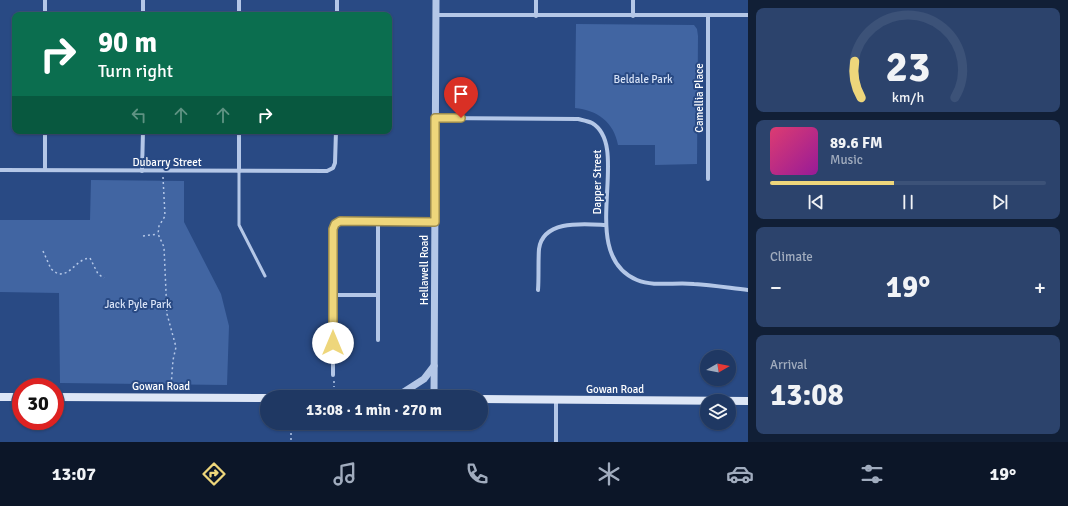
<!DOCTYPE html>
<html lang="en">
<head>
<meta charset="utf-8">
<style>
  :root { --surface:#1f3863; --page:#2c436c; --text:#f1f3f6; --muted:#a1acbe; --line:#3c5278; --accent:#eed67b }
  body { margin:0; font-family:Signika,sans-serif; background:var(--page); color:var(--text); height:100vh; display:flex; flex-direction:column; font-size:15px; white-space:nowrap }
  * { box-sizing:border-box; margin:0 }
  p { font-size:13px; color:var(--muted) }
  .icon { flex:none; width:22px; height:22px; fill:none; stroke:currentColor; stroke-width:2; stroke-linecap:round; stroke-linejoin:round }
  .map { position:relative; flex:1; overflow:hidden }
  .panel { display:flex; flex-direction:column; gap:8px; padding:8px; background:#111f36; width:320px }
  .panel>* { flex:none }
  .banner { position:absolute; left:12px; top:12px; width:380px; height:122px; border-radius:8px; box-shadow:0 1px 3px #0004,0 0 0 1px var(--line); background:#0b6e4f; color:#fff; overflow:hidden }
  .needle { width:26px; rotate:81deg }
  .controls { position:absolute; left:700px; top:350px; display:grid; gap:8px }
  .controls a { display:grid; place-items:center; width:36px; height:36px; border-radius:50%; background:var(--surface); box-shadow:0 1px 3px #0004,0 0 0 1px var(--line); font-size:20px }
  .speed { position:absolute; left:12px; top:378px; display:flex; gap:8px; font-size:20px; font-weight:700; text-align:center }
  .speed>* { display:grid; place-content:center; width:52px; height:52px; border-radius:50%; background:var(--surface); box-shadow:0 1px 3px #0004,0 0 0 1px var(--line); line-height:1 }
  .speed .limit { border:6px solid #d22; background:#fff; color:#111 }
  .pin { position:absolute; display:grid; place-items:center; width:34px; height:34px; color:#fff; margin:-41px -17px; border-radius:50% 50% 50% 0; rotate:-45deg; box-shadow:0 0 4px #0007 }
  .pin .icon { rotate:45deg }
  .me { position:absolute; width:44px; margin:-22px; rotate:0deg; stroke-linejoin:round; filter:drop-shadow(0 0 3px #0008) }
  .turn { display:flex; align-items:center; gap:14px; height:84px; padding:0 20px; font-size:18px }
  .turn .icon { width:52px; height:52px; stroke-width:2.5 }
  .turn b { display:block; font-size:28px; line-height:34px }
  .lanes { display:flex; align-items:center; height:38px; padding:0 20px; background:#0003; justify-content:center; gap:20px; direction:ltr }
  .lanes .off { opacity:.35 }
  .big { font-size:30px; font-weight:700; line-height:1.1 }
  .panel .tile { flex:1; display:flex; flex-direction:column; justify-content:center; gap:6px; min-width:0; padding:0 14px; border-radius:8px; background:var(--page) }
  .panel .dial { align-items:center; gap:0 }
  .dial svg { height:104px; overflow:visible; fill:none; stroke:var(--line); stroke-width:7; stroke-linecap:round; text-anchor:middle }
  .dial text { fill:var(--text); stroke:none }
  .song { display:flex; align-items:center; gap:12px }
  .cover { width:48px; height:48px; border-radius:6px; background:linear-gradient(135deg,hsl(340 70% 55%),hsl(300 70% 35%)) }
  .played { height:4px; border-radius:2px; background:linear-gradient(90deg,var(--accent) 45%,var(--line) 45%) }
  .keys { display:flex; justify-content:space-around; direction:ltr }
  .heat { display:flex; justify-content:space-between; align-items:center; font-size:22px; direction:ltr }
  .trip { position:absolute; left:260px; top:390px; width:228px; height:40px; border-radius:20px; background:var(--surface); box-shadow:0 1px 3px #0004,0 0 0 1px var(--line); font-weight:700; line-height:40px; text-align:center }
  .menu { display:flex; height:64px; justify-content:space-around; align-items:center; background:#0c1628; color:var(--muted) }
  .menu .icon { width:28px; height:28px }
  .menu .selected { color:var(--accent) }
  .menu b { font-size:18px; color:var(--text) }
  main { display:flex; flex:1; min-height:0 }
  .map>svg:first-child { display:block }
  .green { fill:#4165a2 }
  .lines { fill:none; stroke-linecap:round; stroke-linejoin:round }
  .path { stroke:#b4c7e7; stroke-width:1.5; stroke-dasharray:2 3; stroke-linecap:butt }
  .service { stroke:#b4c7e7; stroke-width:3 }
  .minor { stroke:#b4c7e7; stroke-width:4 }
  .tertiary { stroke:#b4c7e7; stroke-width:7 }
  .secondary { stroke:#dde6f6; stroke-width:8 }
  .route-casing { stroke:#9b8b50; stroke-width:10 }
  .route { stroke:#eed67b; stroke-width:7 }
  .labels { text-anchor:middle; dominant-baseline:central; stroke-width:4; stroke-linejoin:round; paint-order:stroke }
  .park-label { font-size:11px; fill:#d7e2f6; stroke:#294a84 }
  .street-label { font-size:11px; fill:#fff; stroke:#294a84 }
</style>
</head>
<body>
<main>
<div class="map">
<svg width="748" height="442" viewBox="0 0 748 442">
  <rect width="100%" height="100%" fill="#294a84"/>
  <!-- green -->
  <g class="green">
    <path d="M576,24L694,25L697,29L698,36L697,164L655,165V145H618C614,122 597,110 575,108Z"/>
    <polygon points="91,180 184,181 184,222 221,294 229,326 227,385 60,383 59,293 0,292 0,220 90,220"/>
  </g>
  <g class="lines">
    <!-- path -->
    <g class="path">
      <polyline points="163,177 165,216 159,226 158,234 164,247 167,314 176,347 173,360 171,387"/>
      <polyline points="143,236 158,234"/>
      <path d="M43,251L51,269L58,274C72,275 76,259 90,258L98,274L104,278"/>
      <polyline points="334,381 334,387"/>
      <polyline points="291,423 291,442"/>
    </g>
    <!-- service -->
    <polyline class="service" points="239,171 239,225 265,276"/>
    <!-- minor -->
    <g class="minor">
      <polyline points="45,0 45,15"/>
      <polyline points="239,0 239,15"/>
      <polyline points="536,0 536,16"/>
      <polyline points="633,0 633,16"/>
      <polyline points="143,15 143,0"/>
      <polyline points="337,15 337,0"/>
      <polyline points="436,15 748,15"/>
      <polyline points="708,16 708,179"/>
      <path d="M435,118L578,119C582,120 588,121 592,123C633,147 575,254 637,280C654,287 675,282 694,284C712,285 730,288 748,290"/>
      <polyline points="45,131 45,170"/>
      <polyline points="239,131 239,171"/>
      <polyline points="0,170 327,171 333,168 335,163 336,131"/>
      <polyline points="142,171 143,131"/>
      <path d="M538,290C539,277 538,262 539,249C543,219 585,224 606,225"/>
      <polyline points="333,295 378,295"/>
      <polyline points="378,340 378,222"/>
      <polyline points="333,375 333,229 335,224 340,221 435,222"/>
      <polyline points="556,442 556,400"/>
    </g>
    <!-- tertiary -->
    <g class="tertiary">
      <polyline points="396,397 424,379 434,366"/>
      <polyline points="434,397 436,0"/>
    </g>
    <!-- secondary -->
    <g class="secondary">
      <polyline points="0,397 21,397"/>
      <polyline points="55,397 267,398"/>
      <polyline points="481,399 748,401"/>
    </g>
  </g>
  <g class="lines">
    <!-- route casing -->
    <g class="route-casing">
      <polyline id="route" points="333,343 333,229 335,224 340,221 435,222 435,118 461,118"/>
    </g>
    <!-- route -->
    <use href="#route" class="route"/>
  </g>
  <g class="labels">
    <!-- park labels -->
    <g class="park-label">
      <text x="643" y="79">Beldale Park</text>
      <text x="138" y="304">Jack Pyle Park</text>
    </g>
    <!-- street labels -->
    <g class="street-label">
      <text transform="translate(699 98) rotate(-90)">Camellia Place</text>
      <text x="167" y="162">Dubarry Street</text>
      <text transform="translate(597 182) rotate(-90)">Dapper Street</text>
      <text transform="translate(424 270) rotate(-90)">Hellawell Road</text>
      <text x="161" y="386">Gowan Road</text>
      <text x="615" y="389">Gowan Road</text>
    </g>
  </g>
</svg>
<div class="controls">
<a><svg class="needle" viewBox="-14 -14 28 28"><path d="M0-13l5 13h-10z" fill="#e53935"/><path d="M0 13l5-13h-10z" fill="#a1acbe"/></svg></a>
<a><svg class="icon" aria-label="layers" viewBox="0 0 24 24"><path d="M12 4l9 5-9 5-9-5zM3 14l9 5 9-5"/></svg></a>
</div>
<div class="speed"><div class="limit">30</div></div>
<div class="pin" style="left:461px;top:118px;background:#d93025"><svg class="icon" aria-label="arrive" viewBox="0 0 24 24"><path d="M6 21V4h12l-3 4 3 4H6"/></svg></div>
<svg class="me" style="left:333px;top:343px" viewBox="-20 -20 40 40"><circle r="19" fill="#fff"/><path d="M0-13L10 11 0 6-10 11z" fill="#eed67b"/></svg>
<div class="trip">13:08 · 1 min · 270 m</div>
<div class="banner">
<div class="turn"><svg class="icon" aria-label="right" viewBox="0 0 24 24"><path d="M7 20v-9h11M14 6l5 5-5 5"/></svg><div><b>90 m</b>Turn right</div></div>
<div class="lanes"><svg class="icon off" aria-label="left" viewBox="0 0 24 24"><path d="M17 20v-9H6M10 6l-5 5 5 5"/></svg><svg class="icon off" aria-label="ahead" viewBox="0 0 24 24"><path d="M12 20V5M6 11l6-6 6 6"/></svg><svg class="icon off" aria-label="ahead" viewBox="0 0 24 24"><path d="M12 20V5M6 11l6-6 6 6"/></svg><svg class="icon" aria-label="right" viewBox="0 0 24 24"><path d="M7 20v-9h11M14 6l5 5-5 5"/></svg></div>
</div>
</div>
<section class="panel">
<div class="tile dial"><svg viewBox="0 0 100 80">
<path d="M14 69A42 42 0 1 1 86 69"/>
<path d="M14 69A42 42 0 0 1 9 41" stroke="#eed67b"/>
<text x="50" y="56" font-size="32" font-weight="700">23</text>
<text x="50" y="72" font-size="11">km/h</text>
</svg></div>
<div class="tile">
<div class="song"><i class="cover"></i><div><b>89.6 FM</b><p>Music</p></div></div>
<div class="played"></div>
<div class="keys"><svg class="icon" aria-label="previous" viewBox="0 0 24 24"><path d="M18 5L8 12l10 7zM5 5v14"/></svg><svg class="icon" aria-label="pause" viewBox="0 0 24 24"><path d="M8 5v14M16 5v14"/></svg><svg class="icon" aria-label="next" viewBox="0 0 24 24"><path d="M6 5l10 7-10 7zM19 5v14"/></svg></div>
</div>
<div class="tile"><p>Climate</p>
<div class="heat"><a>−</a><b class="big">19°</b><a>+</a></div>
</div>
<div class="tile"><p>Arrival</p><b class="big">13:08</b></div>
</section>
</main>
<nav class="menu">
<b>13:07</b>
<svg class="icon selected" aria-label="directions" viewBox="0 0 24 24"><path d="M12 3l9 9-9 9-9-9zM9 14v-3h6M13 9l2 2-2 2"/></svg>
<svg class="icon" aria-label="music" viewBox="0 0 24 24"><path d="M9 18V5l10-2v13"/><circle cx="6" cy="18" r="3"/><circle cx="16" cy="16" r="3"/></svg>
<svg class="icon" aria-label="phone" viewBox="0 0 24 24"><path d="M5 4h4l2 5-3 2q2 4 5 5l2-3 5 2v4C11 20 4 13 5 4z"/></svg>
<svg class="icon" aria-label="climate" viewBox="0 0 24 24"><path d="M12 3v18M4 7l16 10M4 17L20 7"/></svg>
<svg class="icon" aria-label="car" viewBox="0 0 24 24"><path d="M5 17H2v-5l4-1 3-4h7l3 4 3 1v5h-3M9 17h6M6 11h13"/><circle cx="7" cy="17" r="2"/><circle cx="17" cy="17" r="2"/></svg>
<svg class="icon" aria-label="filters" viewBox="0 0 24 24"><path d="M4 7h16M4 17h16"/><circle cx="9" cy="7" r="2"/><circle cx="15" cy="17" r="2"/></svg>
<b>19°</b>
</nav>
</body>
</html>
